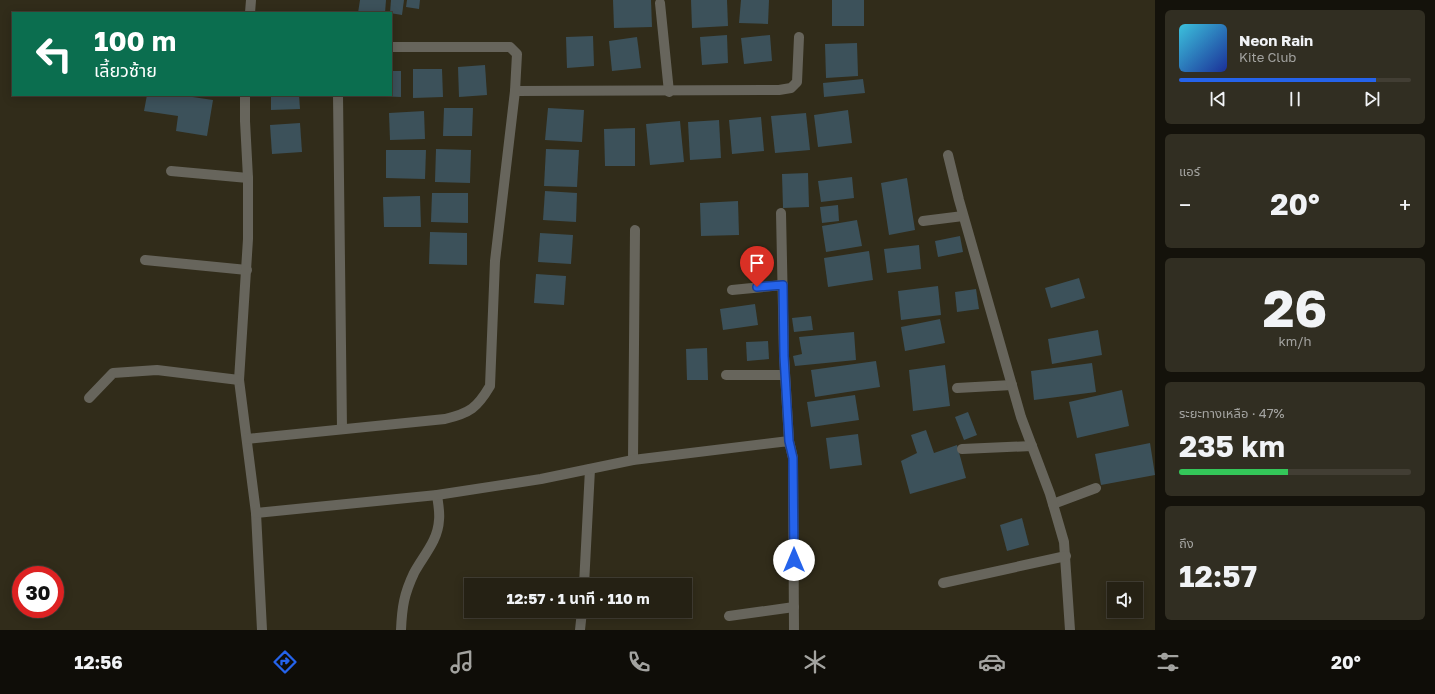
<!DOCTYPE html>
<html lang="th">
<head>
<meta charset="utf-8">
<style>
  :root { --surface:#252114; --page:#312e22; --text:#f1f3f6; --muted:#a3a3a0; --line:#423e34; --accent:#2563eb }
  body { margin:0; font-family:"Golos Text","Noto Sans Thai",sans-serif; background:var(--page); color:var(--text); height:100vh; display:flex; flex-direction:column; font-size:15px; white-space:nowrap }
  * { box-sizing:border-box; margin:0 }
  p { font-size:13px; color:var(--muted) }
  .icon { flex:none; width:22px; height:22px; fill:none; stroke:currentColor; stroke-width:2; stroke-linecap:round; stroke-linejoin:round }
  .map { position:relative; flex:1; overflow:hidden }
  .sheet { display:flex; flex-direction:column; gap:10px; padding:10px; background:#14120b; width:280px }
  .sheet>* { flex:none }
  .guide { position:absolute; left:12px; top:12px; width:380px; height:84px; border-radius:0px; box-shadow:0 2px 10px #0003,0 0 0 1px var(--line); background:#0b6e4f; color:#fff; overflow:hidden }
  .tools { position:absolute; left:1107px; top:582px; display:grid; gap:8px }
  .tools a { display:grid; place-items:center; width:36px; height:36px; border-radius:0px; background:var(--surface); box-shadow:0 2px 10px #0003,0 0 0 1px var(--line); font-size:20px }
  .speed { position:absolute; left:12px; top:566px; display:flex; gap:8px; font-size:20px; font-weight:700; text-align:center }
  .speed>* { display:grid; place-content:center; width:52px; height:52px; border-radius:50%; background:var(--surface); box-shadow:0 2px 10px #0003,0 0 0 1px var(--line); line-height:1 }
  .speed .limit { border:6px solid #d22; background:#fff; color:#111 }
  .pin { position:absolute; display:grid; place-items:center; width:34px; height:34px; color:#fff; margin:-41px -17px; border-radius:50% 50% 50% 0; rotate:-45deg; box-shadow:0 0 4px #0007 }
  .pin .icon { rotate:45deg }
  .me { position:absolute; width:44px; margin:-22px; rotate:0deg; stroke-linejoin:round; filter:drop-shadow(0 0 3px #0008) }
  .turn { display:flex; align-items:center; gap:14px; height:84px; padding:0 16px; font-size:18px }
  .turn .icon { width:52px; height:52px; stroke-width:2.5 }
  .turn b { display:block; font-size:28px; line-height:34px }
  .big { font-size:30px; font-weight:700; line-height:1.1 }
  .sheet .tile { flex:1; display:flex; flex-direction:column; justify-content:center; gap:6px; min-width:0; padding:0 14px; border-radius:6px; background:var(--page) }
  .sheet .dial { align-items:center; gap:0 }
  .dial b { font-size:52px; line-height:1 }
  .song { display:flex; align-items:center; gap:12px }
  .cover { width:48px; height:48px; border-radius:6px; background:linear-gradient(135deg,hsl(190 70% 55%),hsl(230 70% 35%)) }
  .played { height:4px; border-radius:2px; background:linear-gradient(90deg,var(--accent) 85%,var(--line) 85%) }
  .keys { display:flex; justify-content:space-around; direction:ltr }
  .heat { display:flex; justify-content:space-between; align-items:center; font-size:22px; direction:ltr }
  .charge { height:6px; border-radius:3px; background:linear-gradient(90deg,#34c759 47%,var(--line) 0) }
  .trip { position:absolute; left:464px; top:578px; width:228px; height:40px; border-radius:0px; background:var(--surface); box-shadow:0 2px 10px #0003,0 0 0 1px var(--line); font-weight:700; line-height:40px; text-align:center }
  .dock { display:flex; height:64px; justify-content:space-around; align-items:center; background:#0f0d08; color:var(--muted) }
  .dock .icon { width:28px; height:28px }
  .dock .current { color:var(--accent) }
  .dock b { font-size:18px; color:var(--text) }
  main { display:flex; flex:1; min-height:0 }
  .map>svg:first-child { display:block }
  .building { fill:#3c515a }
  .lines { fill:none; stroke-linecap:round; stroke-linejoin:round }
  .service { stroke:#67655c; stroke-width:10 }
  .minor { stroke:#67655c; stroke-width:10 }
  .route-casing { stroke:#184099; stroke-width:10 }
  .route { stroke:#2563eb; stroke-width:7 }
</style>
</head>
<body>
<main>
<div class="map">
<svg width="1155" height="630" viewBox="0 0 1155 630">
  <rect width="100%" height="100%" fill="#312c1a"/>
  <!-- building -->
  <g class="building">
    <polygon points="360,0 386,0 385,13 358,13"/>
    <polygon points="391,0 404,0 402,15 390,13"/>
    <polygon points="407,0 420,0 419,9 406,7"/>
    <polygon points="613,0 651,0 652,27 614,28"/>
    <polygon points="691,0 727,0 728,26 692,28"/>
    <polygon points="741,0 769,0 768,24 739,23"/>
    <rect x="832" y="0" width="32" height="26"/>
    <polygon points="727,35 728,63 702,65 700,37"/>
    <polygon points="770,35 772,61 744,64 741,38"/>
    <polygon points="593,36 594,66 567,68 566,37"/>
    <polygon points="637,37 641,68 612,71 609,41"/>
    <polygon points="857,43 858,76 826,78 825,44"/>
    <polygon points="485,65 487,95 459,97 458,67"/>
    <polygon points="413,69 442,69 443,97 413,98"/>
    <polygon points="391,71 401,71 401,97 376,96 391,95"/>
    <polygon points="863,79 865,93 824,97 823,83"/>
    <polygon points="147,95 179,95 213,100 207,136 176,131 178,116 144,111"/>
    <polygon points="271,95 299,95 300,109 271,110"/>
    <polygon points="444,108 473,108 472,136 443,136"/>
    <polygon points="548,108 584,110 582,142 545,140"/>
    <polygon points="848,110 852,143 818,147 814,115"/>
    <polygon points="424,111 425,139 390,140 389,113"/>
    <polygon points="806,113 810,150 775,153 771,116"/>
    <polygon points="761,117 764,151 732,154 729,120"/>
    <polygon points="719,120 721,158 690,160 688,122"/>
    <polygon points="680,121 684,162 650,165 646,124"/>
    <polygon points="300,123 302,152 272,154 270,125"/>
    <polygon points="635,128 635,166 605,166 604,129"/>
    <polygon points="436,149 471,150 470,183 435,182"/>
    <polygon points="546,149 579,150 577,187 544,186"/>
    <polygon points="386,150 426,150 425,179 386,178"/>
    <polygon points="808,173 809,207 783,208 782,174"/>
    <polygon points="852,177 854,198 821,202 818,181"/>
    <polygon points="907,178 915,230 889,235 881,183"/>
    <polygon points="545,191 577,193 576,222 543,220"/>
    <polygon points="432,193 468,193 468,223 431,222"/>
    <polygon points="420,196 421,227 384,227 383,197"/>
    <polygon points="738,201 739,235 701,236 700,203"/>
    <polygon points="838,205 839,221 822,223 820,207"/>
    <polygon points="857,220 862,246 826,252 822,226"/>
    <polygon points="430,232 467,233 467,265 429,264"/>
    <polygon points="540,233 573,235 571,264 538,262"/>
    <polygon points="960,236 963,252 938,257 935,241"/>
    <polygon points="919,245 921,269 887,273 884,249"/>
    <polygon points="869,251 873,280 828,287 824,258"/>
    <polygon points="536,274 566,276 564,305 534,303"/>
    <polygon points="1079,278 1085,298 1051,308 1045,288"/>
    <polygon points="938,286 941,315 901,320 898,291"/>
    <polygon points="976,289 979,309 957,312 955,292"/>
    <polygon points="755,304 758,325 723,330 720,309"/>
    <polygon points="811,316 813,330 794,332 792,318"/>
    <polygon points="940,319 945,343 905,351 901,327"/>
    <polygon points="1098,330 1102,355 1052,364 1048,339"/>
    <polygon points="854,332 856,360 795,366 793,356 802,354 799,337"/>
    <polygon points="768,341 769,359 747,361 746,342"/>
    <polygon points="707,348 708,380 687,380 686,349"/>
    <polygon points="876,361 880,387 815,397 811,370"/>
    <polygon points="1092,363 1096,392 1034,400 1031,371"/>
    <polygon points="945,365 950,406 913,411 909,370"/>
    <polygon points="1122,390 1129,426 1077,438 1069,402"/>
    <polygon points="855,395 859,420 811,427 807,402"/>
    <polygon points="968,412 977,435 964,440 955,417"/>
    <polygon points="926,430 934,453 957,445 966,478 910,494 901,461 917,453 911,435"/>
    <polygon points="858,434 862,465 830,469 826,438"/>
    <polygon points="1150,443 1155,475 1101,485 1095,454"/>
    <polygon points="1022,518 1029,545 1007,551 1000,525"/>
  </g>
  <g class="lines">
    <!-- service -->
    <g class="service">
      <polyline points="171,171 248,178"/>
      <polyline points="923,221 963,216"/>
      <polyline points="145,260 247,270"/>
      <polyline points="732,290 783,285"/>
      <polyline points="726,375 785,375"/>
      <polyline points="957,388 1012,385"/>
      <polyline points="962,449 1032,446"/>
      <polyline points="1053,504 1096,488"/>
      <polyline points="584,585 590,469"/>
      <polyline points="729,616 794,607"/>
      <path d="M401,630C402,607 404,594 414,573C423,556 438,541 439,520C440,512 438,503 437,495"/>
      <polyline points="580,630 582,611"/>
    </g>
    <!-- minor -->
    <g class="minor">
      <polyline points="660,3 669,92"/>
      <polyline points="250,13 251,0"/>
      <polyline points="515,91 779,90 791,88 797,82 799,37"/>
      <polyline points="245,95 245,121 248,178 248,239 239,380 256,513 262,630"/>
      <polyline points="338,95 342,429"/>
      <polyline points="948,155 959,200 1021,417 1050,494 1064,542 1070,630"/>
      <polyline points="781,213 784,356 789,441"/>
      <polyline points="89,398 113,373 157,370 239,380"/>
      <path d="M247,439L445,419C470,413 477,408 490,386L495,261L515,91L517,54L510,47H391"/>
      <polyline points="633,460 635,230"/>
      <polyline points="256,513 437,495 541,479 633,460 789,441 793,458 794,630"/>
      <polyline points="943,583 1066,556"/>
    </g>
  </g>
  <g class="lines">
    <!-- route casing -->
    <g class="route-casing">
      <polyline id="route" points="757,287 783,285 784,356 789,441 793,458 794,560"/>
    </g>
    <!-- route -->
    <use href="#route" class="route"/>
  </g>
</svg>
<div class="tools">
<a><svg class="icon" aria-label="sound" viewBox="0 0 24 24"><path d="M4 9h4l5-4v14l-5-4H4zM17 9q2 3 0 6"/></svg></a>
</div>
<div class="speed"><div class="limit">30</div></div>
<div class="pin" style="left:757px;top:287px;background:#d93025"><svg class="icon" aria-label="arrive" viewBox="0 0 24 24"><path d="M6 21V4h12l-3 4 3 4H6"/></svg></div>
<svg class="me" style="left:794px;top:560px" viewBox="-20 -20 40 40"><circle r="19" fill="#fff"/><path d="M0-13L10 11 0 6-10 11z" fill="#2563eb"/></svg>
<div class="trip">12:57 · 1 นาที · 110 m</div>
<div class="guide">
<div class="turn"><svg class="icon" aria-label="left" viewBox="0 0 24 24"><path d="M17 20v-9H6M10 6l-5 5 5 5"/></svg><div><b>100 m</b>เลี้ยวซ้าย</div></div>
</div>
</div>
<section class="sheet">
<div class="tile">
<div class="song"><i class="cover"></i><div><b>Neon Rain</b><p>Kite Club</p></div></div>
<div class="played"></div>
<div class="keys"><svg class="icon" aria-label="previous" viewBox="0 0 24 24"><path d="M18 5L8 12l10 7zM5 5v14"/></svg><svg class="icon" aria-label="pause" viewBox="0 0 24 24"><path d="M8 5v14M16 5v14"/></svg><svg class="icon" aria-label="next" viewBox="0 0 24 24"><path d="M6 5l10 7-10 7zM19 5v14"/></svg></div>
</div>
<div class="tile"><p>แอร์</p>
<div class="heat"><a>−</a><b class="big">20°</b><a>+</a></div>
</div>
<div class="tile dial"><b>26</b><p>km/h</p></div>
<div class="tile"><p>ระยะทางเหลือ · 47%</p><b class="big">235 km</b><div class="charge"></div></div>
<div class="tile"><p>ถึง</p><b class="big">12:57</b></div>
</section>
</main>
<nav class="dock">
<b>12:56</b>
<svg class="icon current" aria-label="directions" viewBox="0 0 24 24"><path d="M12 3l9 9-9 9-9-9zM9 14v-3h6M13 9l2 2-2 2"/></svg>
<svg class="icon" aria-label="music" viewBox="0 0 24 24"><path d="M9 18V5l10-2v13"/><circle cx="6" cy="18" r="3"/><circle cx="16" cy="16" r="3"/></svg>
<svg class="icon" aria-label="phone" viewBox="0 0 24 24"><path d="M5 4h4l2 5-3 2q2 4 5 5l2-3 5 2v4C11 20 4 13 5 4z"/></svg>
<svg class="icon" aria-label="climate" viewBox="0 0 24 24"><path d="M12 3v18M4 7l16 10M4 17L20 7"/></svg>
<svg class="icon" aria-label="car" viewBox="0 0 24 24"><path d="M5 17H2v-5l4-1 3-4h7l3 4 3 1v5h-3M9 17h6M6 11h13"/><circle cx="7" cy="17" r="2"/><circle cx="17" cy="17" r="2"/></svg>
<svg class="icon" aria-label="filters" viewBox="0 0 24 24"><path d="M4 7h16M4 17h16"/><circle cx="9" cy="7" r="2"/><circle cx="15" cy="17" r="2"/></svg>
<b>20°</b>
</nav>
</body>
</html>
